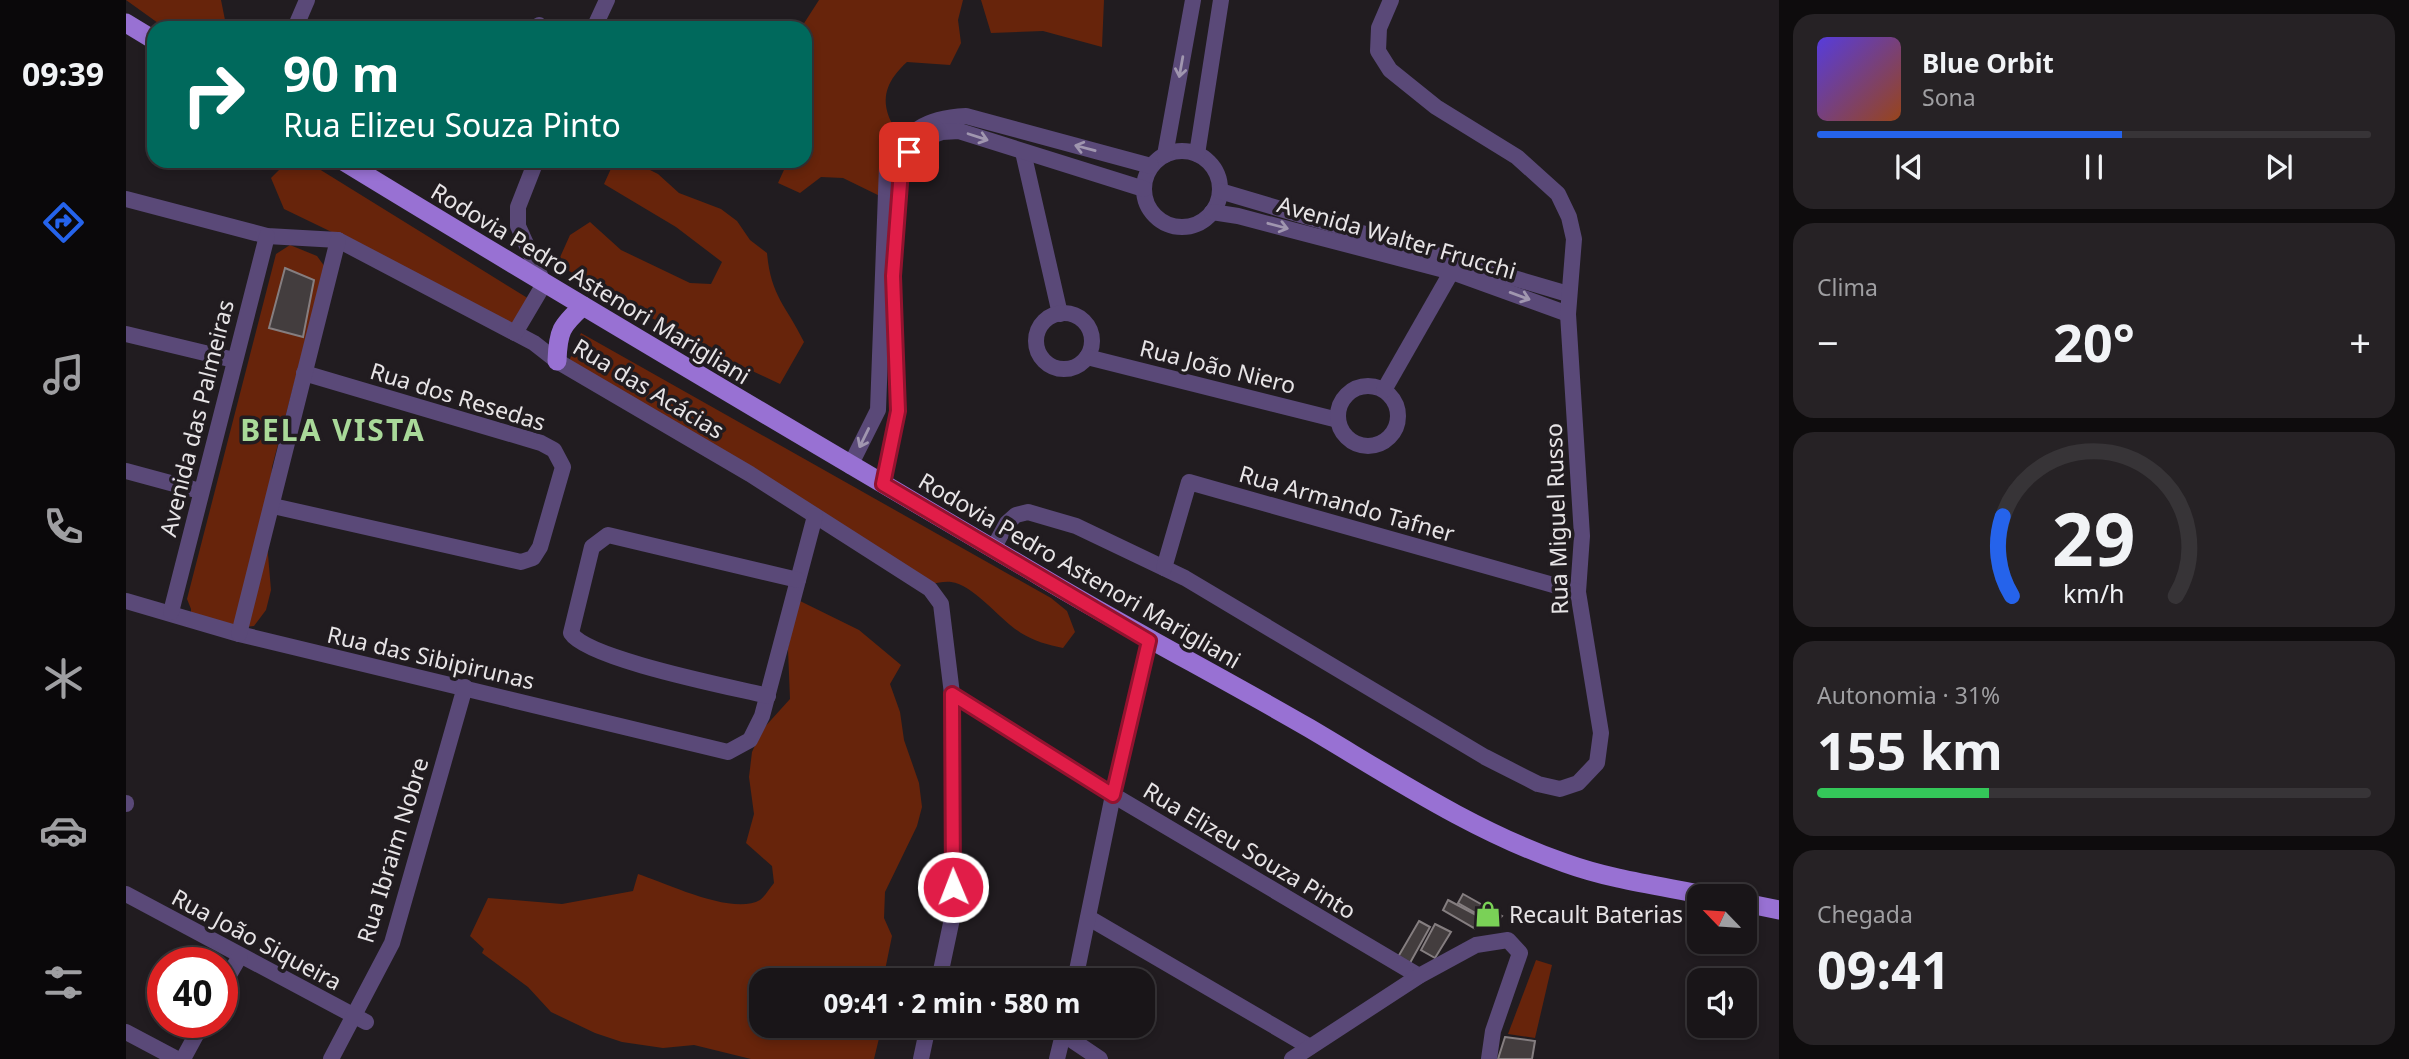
<!DOCTYPE html>
<html lang="pt">
<head>
<meta charset="utf-8">
<style>
  :root { --surface:#191518; --page:#262225; --text:#f1f3f6; --muted:#9f9fa2; --line:#373437; --accent:#2563eb }
  body { margin:0; font-family:"Noto Sans",sans-serif; background:var(--page); color:var(--text); height:100vh; display:flex; flex-direction:column; font-size:26px; white-space:nowrap }
  * { box-sizing:border-box; margin:0 }
  p { font-size:23px; color:var(--muted) }
  .icon { flex:none; width:38px; height:38px; fill:none; stroke:currentColor; stroke-width:2; stroke-linecap:round; stroke-linejoin:round }
  .map { position:relative; flex:1; overflow:hidden }
  .details { display:flex; flex-direction:column; gap:14px; padding:14px; background:#0e0c0d; width:630px }
  .details>* { flex:none }
  .banner { position:absolute; left:21px; top:21px; width:665px; height:147px; border-radius:21px; box-shadow:0 4px 10px #0003,0 0 0 2px var(--line); background:#00695c; color:#fff; overflow:hidden }
  .needle { width:46px; rotate:295deg }
  .controls { position:absolute; left:1561px; top:884px; display:grid; gap:14px }
  .controls a { display:grid; place-items:center; width:70px; height:70px; border-radius:14px; background:var(--surface); box-shadow:0 4px 10px #0003,0 0 0 2px var(--line); font-size:35px }
  .speed { position:absolute; left:21px; top:947px; display:flex; gap:14px; font-size:35px; font-weight:700; text-align:center }
  .speed>* { display:grid; place-content:center; width:91px; height:91px; border-radius:50%; background:var(--surface); box-shadow:0 4px 10px #0003,0 0 0 2px var(--line); line-height:1 }
  .speed .limit { border:10px solid #d22; background:#fff; color:#111 }
  .pin { position:absolute; display:grid; place-items:center; width:60px; height:60px; color:#fff; margin:-30px; border-radius:14px; box-shadow:0 4px 10px #0006 }
  .me { position:absolute; width:77px; margin:-38px; rotate:359deg; stroke-linejoin:round; filter:drop-shadow(0 0 5px #0008) }
  .turn { display:flex; align-items:center; gap:24px; height:147px; padding:0 21px; font-size:32px }
  .turn .icon { width:91px; height:91px; stroke-width:2.5 }
  .turn b { display:block; font-size:49px; line-height:60px }
  .big { font-size:52px; font-weight:700; line-height:1.1 }
  .details .card { flex:1; display:flex; flex-direction:column; justify-content:center; gap:10px; min-width:0; padding:0 24px; border-radius:21px; background:var(--page) }
  .details .dial { align-items:center; gap:0 }
  .dial svg { height:182px; overflow:visible; fill:none; stroke:var(--line); stroke-width:7; stroke-linecap:round; text-anchor:middle }
  .dial text { fill:var(--text); stroke:none }
  .song { display:flex; align-items:center; gap:21px }
  .cover { width:84px; height:84px; border-radius:10px; background:linear-gradient(135deg,hsl(250 70% 55%),hsl(20 70% 35%)) }
  .played { height:7px; border-radius:4px; background:linear-gradient(90deg,var(--accent) 55%,var(--line) 55%) }
  .keys { display:flex; justify-content:space-around; direction:ltr }
  .heat { display:flex; justify-content:space-between; align-items:center; font-size:38px; direction:ltr }
  .charge { height:10px; border-radius:5px; background:linear-gradient(90deg,#34c759 31%,var(--line) 0) }
  .trip { position:absolute; left:623px; top:968px; width:406px; height:70px; border-radius:21px; background:var(--surface); box-shadow:0 4px 10px #0003,0 0 0 2px var(--line); font-weight:700; line-height:70px; text-align:center }
  main { display:flex; flex:1; min-height:0 }
  .menu { display:flex; flex-direction:column; width:126px; justify-content:space-around; align-items:center; background:#0a080a; color:var(--muted) }
  .menu .icon { width:49px; height:49px }
  .menu .selected { color:var(--accent) }
  .menu b { font-size:32px; color:var(--text) }
  .map>svg:first-child { display:block }
  .green { fill:#67240b }
  .building { fill:#433d3e; stroke:#857e80; stroke-width:2 }
  .lines { fill:none; stroke-linecap:round; stroke-linejoin:round }
  .minor { stroke:#5a4978; stroke-width:16 }
  .major { stroke:#9871d3; stroke-width:19 }
  .oneway { stroke:#a096af }
  .route-casing { stroke:#92132f; stroke-width:18 }
  .route { stroke:#e11d48; stroke-width:12 }
  .labels { text-anchor:middle; dominant-baseline:central; stroke-width:7; stroke-linejoin:round; paint-order:stroke }
  .street-label { font-size:23px; fill:#e7e4e6; stroke:#211c20 }
  .poi-label { font-size:23px; fill:#e7e4e6; stroke:#211c20; text-anchor:start }
  .district-label { font-size:30px; font-weight:bold; letter-spacing:2px; fill:#a9d999; stroke:#211c20 }
</style>
</head>
<body>
<main>
<nav class="menu">
<b>09:39</b>
<svg class="icon selected" aria-label="directions" viewBox="0 0 24 24"><path d="M12 3l9 9-9 9-9-9zM9 14v-3h6M13 9l2 2-2 2"/></svg>
<svg class="icon" aria-label="music" viewBox="0 0 24 24"><path d="M9 18V5l10-2v13"/><circle cx="6" cy="18" r="3"/><circle cx="16" cy="16" r="3"/></svg>
<svg class="icon" aria-label="phone" viewBox="0 0 24 24"><path d="M5 4h4l2 5-3 2q2 4 5 5l2-3 5 2v4C11 20 4 13 5 4z"/></svg>
<svg class="icon" aria-label="climate" viewBox="0 0 24 24"><path d="M12 3v18M4 7l16 10M4 17L20 7"/></svg>
<svg class="icon" aria-label="car" viewBox="0 0 24 24"><path d="M5 17H2v-5l4-1 3-4h7l3 4 3 1v5h-3M9 17h6M6 11h13"/><circle cx="7" cy="17" r="2"/><circle cx="17" cy="17" r="2"/></svg>
<svg class="icon" aria-label="filters" viewBox="0 0 24 24"><path d="M4 7h16M4 17h16"/><circle cx="9" cy="7" r="2"/><circle cx="15" cy="17" r="2"/></svg>
</nav>
<div class="map">
<svg width="1653" height="1059" viewBox="0 0 1653 1059">
  <rect width="100%" height="100%" fill="#211c20"/>
  <!-- green -->
  <g class="green">
    <polygon points="0,0 95,0 99,20 112,28 39,28"/>
    <path d="M693,0H837L832,20L835,43L824,65L781,62C741,98 765,126 792,160L781,182L760,199L717,178L695,177L674,193L652,183L662,161H679V28H675Z"/>
    <polygon points="855,0 978,0 976,47 917,31 865,33"/>
    <polygon points="162,161 185,164 408,302 396,327 374,326 245,251 158,209 145,178"/>
    <path d="M488,162L510,163L532,174L553,193L595,209L611,221L624,240L641,253C645,297 660,305 678,342L654,384L588,353L568,338L521,316L431,264L444,235L464,222L495,250L564,283L585,284L596,262L550,227L478,184Z"/>
    <polygon points="164,245 191,256 199,267 146,467 141,543 145,590 140,610 128,626 81,631 65,618 65,609 61,599 150,254"/>
    <path d="M455,333L925,598L941,611L949,632L937,648C922,645 908,641 895,633C874,620 848,585 825,582C818,581 809,584 803,584L443,361Z"/>
    <path d="M672,600L733,630L775,665L764,684L774,712L778,740L793,783L796,807L791,826L759,892L758,918L766,936L757,980H635V1026H756L748,1059H625L568,1045L537,1048L496,1042L469,1033L425,1012L402,987L356,953L358,949L344,936L362,898L436,904L507,891L512,874C540,883 607,916 634,900C639,896 644,888 648,883L646,866L620,843L628,814L623,777L626,752L636,730L664,699L662,649Z"/>
    <polygon points="1410,960 1426,965 1409,1038 1382,1034"/>
  </g>
  <!-- building -->
  <g class="building">
    <polygon points="159,268 188,280 177,337 143,328"/>
    <polygon points="1337,894 1376,916 1369,924 1332,903"/>
    <polygon points="1322,900 1354,917 1348,928 1317,910"/>
    <polygon points="1293,921 1304,927 1284,963 1272,957"/>
    <polygon points="1309,924 1325,932 1309,958 1295,950"/>
    <polygon points="1379,1037 1409,1041 1406,1059 1372,1059"/>
  </g>
  <g class="lines">
    <!-- minor -->
    <g class="minor">
      <polyline points="413,25 414,28"/>
      <polyline points="169,28 181,0"/>
      <polyline points="468,28 481,0"/>
      <circle cx="1056" cy="189" r="38"/>
      <polyline points="897,152 934,314"/>
      <polyline points="1071,154 1095,0"/>
      <polyline points="1039,155 1067,0"/>
      <polyline points="1094,191 1442,294"/>
      <polyline points="0,199 141,236 212,240 408,343 431,361 624,474 804,589 815,604 826,694 827,914 813,980"/>
      <polyline points="1086,212 1112,216 1326,272 1442,314"/>
      <circle cx="938" cy="341" r="28"/>
      <polyline points="389,333 418,284 392,226 392,207 410,161"/>
      <polyline points="0,334 108,360"/>
      <polyline points="961,357 1212,420"/>
      <circle cx="1242" cy="416" r="30"/>
      <polyline points="1258,390 1330,264"/>
      <path d="M724,466L752,410L761,166C783,131 797,118 840,116L1025,166"/>
      <polyline points="0,471 74,491"/>
      <polyline points="757,484 772,411 767,277 775,170 783,152 797,139 816,132 833,131 1018,189"/>
      <polyline points="147,506 395,562 407,558 414,547 437,467 428,450 415,443 178,373"/>
      <polyline points="867,549 881,523 890,515 902,512 950,526 1059,578 1359,757 1412,784 1434,789 1452,783 1471,763 1475,733 1452,592 1456,536 1442,314 1448,239 1443,217 1432,194 1391,157 1310,107 1264,70 1252,51 1253,28 1265,0"/>
      <polyline points="1038,568 1063,482 1452,592"/>
      <polyline points="0,601 113,634 602,752 624,740 636,716 689,516"/>
      <polyline points="45,612 141,236"/>
      <polyline points="113,634 212,240"/>
      <polyline points="826,694 987,795 1293,976"/>
      <path d="M642,696C605,687 461,659 445,633L466,547L482,535L672,580"/>
      <polyline points="0,804 0,803"/>
      <polyline points="0,894 240,1022"/>
      <polyline points="963,918 1184,1047"/>
      <polyline points="949,980 987,795 1023,641"/>
      <polyline points="96,987 114,956"/>
      <polyline points="0,1032 51,1059"/>
      <polyline points="937,1034 974,1059"/>
      <polyline points="57,1059 77,1022"/>
      <polyline points="205,1059 266,943 339,687"/>
      <polyline points="795,1059 802,1026"/>
      <polyline points="931,1059 939,1026"/>
      <polyline points="1166,1059 1293,976 1350,945 1382,940 1394,953 1367,1031 1363,1059"/>
    </g>
    <!-- major -->
    <g class="major">
      <polyline points="0,23 28,40"/>
      <path d="M217,161C449,303 683,440 917,578C1004,630 1095,677 1183,728C1266,777 1347,831 1439,863C1486,880 1535,886 1584,896"/>
      <path d="M431,361C432,331 435,326 457,306"/>
      <polyline points="1619,903 1653,910"/>
    </g>
  </g>
  <!-- one-way arrows -->
  <defs><path id="oneway-shaft" d="M-6 0H5M1.5-3L5.5 0L1.5 3" fill="none" stroke-width="1.6" stroke-linecap="round" stroke-linejoin="round" transform="scale(1.75)"/></defs>
  <g class="oneway">
    <use href="#oneway-shaft" transform="translate(1055 67) rotate(100)"/>
    <use href="#oneway-shaft" transform="translate(852 137) rotate(18)"/>
    <use href="#oneway-shaft" transform="translate(959 148) rotate(-165)"/>
    <use href="#oneway-shaft" transform="translate(1152 226) rotate(15)"/>
    <use href="#oneway-shaft" transform="translate(1394 296) rotate(20)"/>
    <use href="#oneway-shaft" transform="translate(738 438) rotate(116)"/>
  </g>
  <g class="lines">
    <!-- route casing -->
    <g class="route-casing">
      <polyline id="route" points="783,152 775,170 767,276 772,411 757,484 1023,641 987,795 826,694 827,887"/>
    </g>
    <!-- route -->
    <use href="#route" class="route"/>
  </g>
  <!-- icons -->
  <defs>
    <g id="shop-bare" transform="scale(2.1)"><path d="M-5-2.5h2.3a2.7 3.5 0 0 1 5.4 0H5L5.5 6h-11ZM-1.5-2.5h3a1.5 2.3 0 0 0-3 0Z" fill="#7ad157" stroke="#211c20" stroke-width="2.5" paint-order="stroke"/></g>
  </defs>
  <g fill-rule="evenodd">
    <use href="#shop-bare" x="1362" y="914"/>
  </g>
  <g class="labels">
    <!-- street labels -->
    <g class="street-label">
      <text transform="translate(1271 237) rotate(16)">Avenida Walter Frucchi</text>
      <text transform="translate(465 283) rotate(31)">Rodovia Pedro Astenori Marigliani</text>
      <text transform="translate(1092 366) rotate(14)">Rua João Niero</text>
      <text transform="translate(523 388) rotate(31)">Rua das Acácias</text>
      <text transform="translate(332 396) rotate(17)">Rua dos Resedas</text>
      <text transform="translate(70 418) rotate(-76)">Avenida das Palmeiras</text>
      <text transform="translate(1221 503) rotate(16)">Rua Armando Tafner</text>
      <text transform="translate(1430 519) rotate(-92)">Rua Miguel Russo</text>
      <text transform="translate(954 570) rotate(30)">Rodovia Pedro Astenori Marigliani</text>
      <text transform="translate(305 657) rotate(13)">Rua das Sibipirunas</text>
      <text transform="translate(266 850) rotate(-73)">Rua Ibraim Nobre</text>
      <text transform="translate(1124 850) rotate(31)">Rua Elizeu Souza Pinto</text>
      <text transform="translate(131 939) rotate(28)">Rua João Siqueira</text>
    </g>
    <!-- poi labels -->
    <g class="poi-label">
      <text x="1383" y="914">Recault Baterias</text>
    </g>
    <!-- district labels -->
    <g class="district-label">
      <text x="207" y="429">BELA VISTA</text>
    </g>
  </g>
</svg>
<div class="controls">
<a><svg class="needle" viewBox="-14 -14 28 28"><path d="M0-13l5 13h-10z" fill="#e53935"/><path d="M0 13l5-13h-10z" fill="#9f9fa2"/></svg></a>
<a><svg class="icon" aria-label="sound" viewBox="0 0 24 24"><path d="M4 9h4l5-4v14l-5-4H4zM17 9q2 3 0 6"/></svg></a>
</div>
<div class="speed"><div class="limit">40</div></div>
<div class="pin" style="left:783px;top:152px;background:#d93025"><svg class="icon" aria-label="arrive" viewBox="0 0 24 24"><path d="M6 21V4h12l-3 4 3 4H6"/></svg></div>
<svg class="me" style="left:827px;top:887px" viewBox="-20 -20 40 40"><circle r="17" fill="#e11d48" stroke="#fff" stroke-width="3"/><path d="M0-11L8 9 0 5-8 9z" fill="#fff"/></svg>
<div class="trip">09:41 · 2 min · 580 m</div>
<div class="banner">
<div class="turn"><svg class="icon" aria-label="right" viewBox="0 0 24 24"><path d="M7 20v-9h11M14 6l5 5-5 5"/></svg><div><b>90 m</b>Rua Elizeu Souza Pinto</div></div>
</div>
</div>
<section class="details">
<div class="card">
<div class="song"><i class="cover"></i><div><b>Blue Orbit</b><p>Sona</p></div></div>
<div class="played"></div>
<div class="keys"><svg class="icon" aria-label="previous" viewBox="0 0 24 24"><path d="M18 5L8 12l10 7zM5 5v14"/></svg><svg class="icon" aria-label="pause" viewBox="0 0 24 24"><path d="M8 5v14M16 5v14"/></svg><svg class="icon" aria-label="next" viewBox="0 0 24 24"><path d="M6 5l10 7-10 7zM19 5v14"/></svg></div>
</div>
<div class="card"><p>Clima</p>
<div class="heat"><a>−</a><b class="big">20°</b><a>+</a></div>
</div>
<div class="card dial"><svg viewBox="0 0 100 80">
<path d="M14 69A42 42 0 1 1 86 69"/>
<path d="M14 69A42 42 0 0 1 10 34" stroke="#2563eb"/>
<text x="50" y="56" font-size="32" font-weight="700">29</text>
<text x="50" y="72" font-size="11">km/h</text>
</svg></div>
<div class="card"><p>Autonomia · 31%</p><b class="big">155 km</b><div class="charge"></div></div>
<div class="card"><p>Chegada</p><b class="big">09:41</b></div>
</section>
</main>
</body>
</html>
